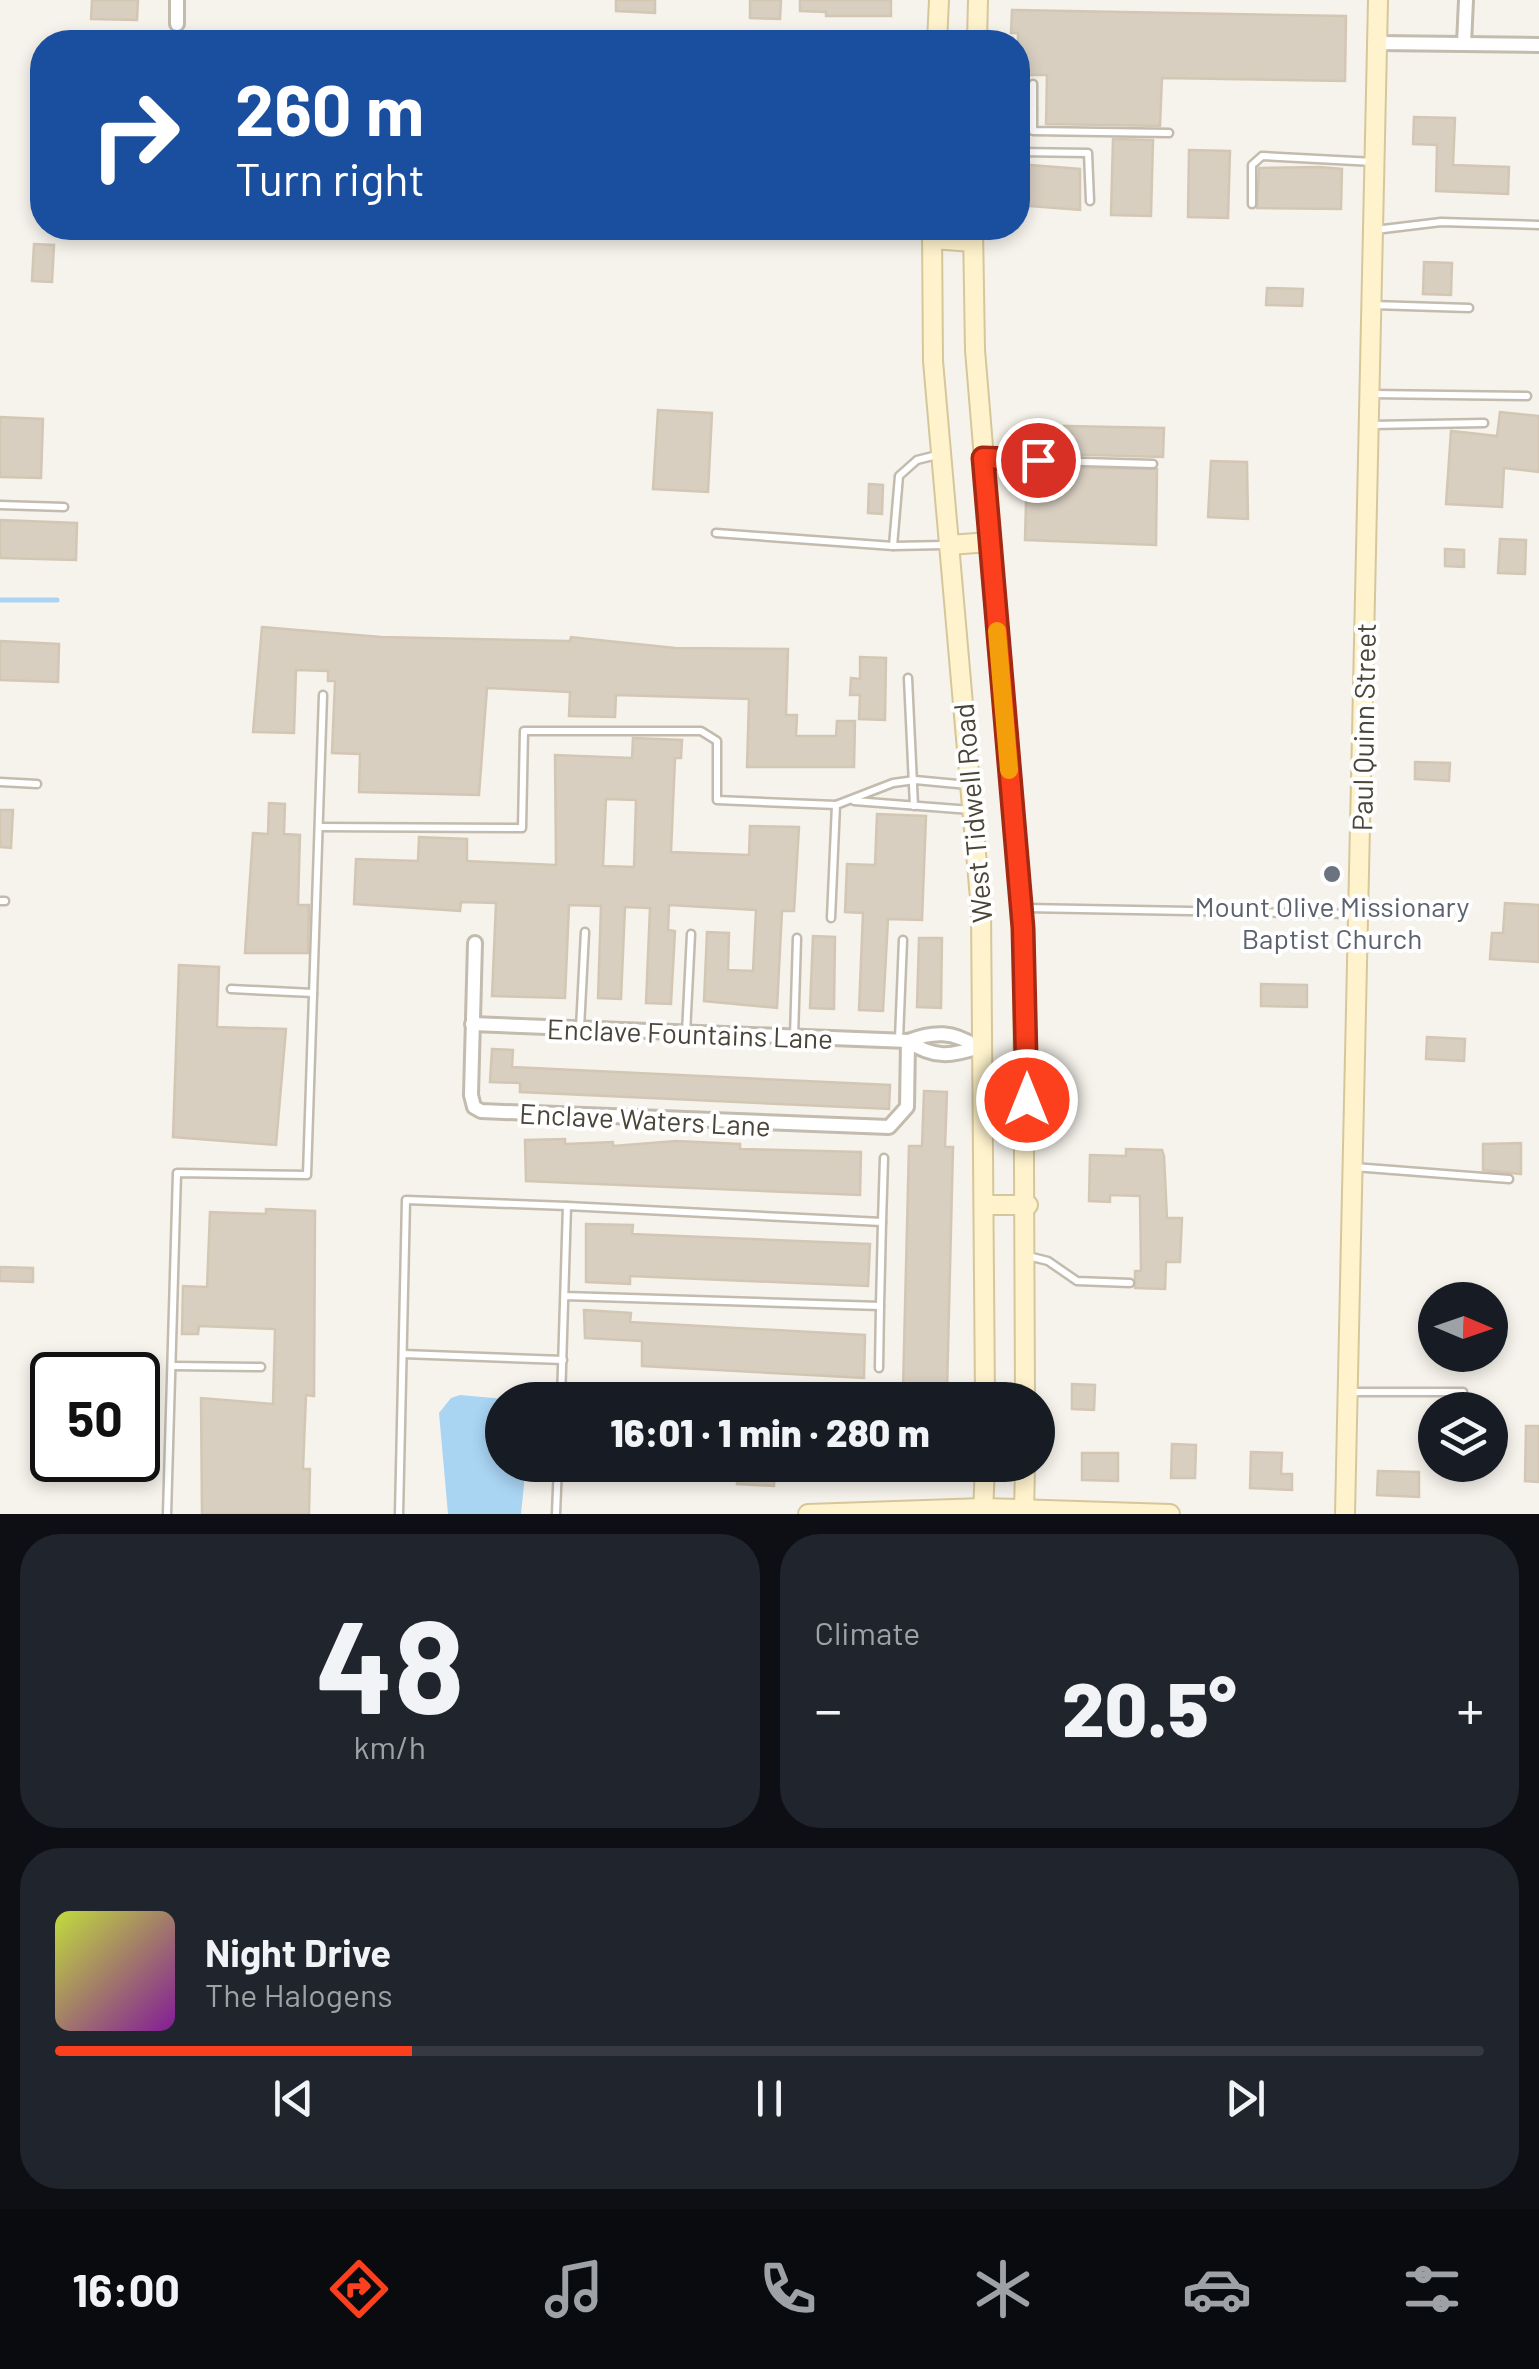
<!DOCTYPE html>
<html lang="en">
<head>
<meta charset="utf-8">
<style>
  :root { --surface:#171b24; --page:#20242c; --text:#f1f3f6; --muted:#9ea1a6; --line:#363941; --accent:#fc3f1d }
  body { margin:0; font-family:Barlow,sans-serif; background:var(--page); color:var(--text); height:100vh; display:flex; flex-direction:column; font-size:38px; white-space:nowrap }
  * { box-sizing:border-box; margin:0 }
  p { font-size:32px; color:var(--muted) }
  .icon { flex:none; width:55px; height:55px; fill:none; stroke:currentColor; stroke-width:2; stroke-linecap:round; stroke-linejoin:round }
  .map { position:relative; height:1514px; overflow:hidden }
  .drawer { display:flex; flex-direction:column; gap:20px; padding:20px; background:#0d0f14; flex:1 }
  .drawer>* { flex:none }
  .banner { position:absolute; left:30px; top:30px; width:1000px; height:210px; border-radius:40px; box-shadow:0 5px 15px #0003; background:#1a4fa0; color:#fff; overflow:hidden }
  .needle { width:65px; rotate:92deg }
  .controls { position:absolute; left:1418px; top:1282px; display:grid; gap:20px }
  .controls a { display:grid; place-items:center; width:90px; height:90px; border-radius:50%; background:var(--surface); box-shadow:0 5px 15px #0003; font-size:50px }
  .speed { position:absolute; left:30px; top:1352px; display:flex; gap:20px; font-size:50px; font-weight:700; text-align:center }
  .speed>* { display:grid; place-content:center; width:130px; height:130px; border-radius:50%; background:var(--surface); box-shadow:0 5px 15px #0003; line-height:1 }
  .speed .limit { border:5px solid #111; border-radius:15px; background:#fff; color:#111 }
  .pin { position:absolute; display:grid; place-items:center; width:85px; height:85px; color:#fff; margin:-42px; border:5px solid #fff; border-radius:50%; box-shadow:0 2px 10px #0007 }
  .me { position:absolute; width:110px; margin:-55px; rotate:0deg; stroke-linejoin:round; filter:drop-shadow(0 0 8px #0008) }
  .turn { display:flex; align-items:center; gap:35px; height:210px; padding:0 40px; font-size:45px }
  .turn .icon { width:130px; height:130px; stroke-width:2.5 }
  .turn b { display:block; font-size:70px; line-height:85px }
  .big { font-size:75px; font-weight:800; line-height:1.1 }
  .drawer .tile { flex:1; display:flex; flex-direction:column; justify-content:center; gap:15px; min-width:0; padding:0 35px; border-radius:40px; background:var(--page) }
  .drawer .dial { align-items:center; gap:0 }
  .dial b { font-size:130px; line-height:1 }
  .song { display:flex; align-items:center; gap:30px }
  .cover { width:120px; height:120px; border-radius:15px; background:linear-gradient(135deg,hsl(70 70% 55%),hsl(290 70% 35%)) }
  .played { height:10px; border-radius:5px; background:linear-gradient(90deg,var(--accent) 25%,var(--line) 25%) }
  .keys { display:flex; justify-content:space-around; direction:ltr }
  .heat { display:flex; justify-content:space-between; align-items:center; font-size:55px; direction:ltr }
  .drawer .tiles { flex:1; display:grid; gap:20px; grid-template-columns:1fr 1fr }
  .tile:last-child { grid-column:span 2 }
  .trip { position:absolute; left:485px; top:1382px; width:570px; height:100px; border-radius:50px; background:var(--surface); box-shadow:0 5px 15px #0003; font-weight:800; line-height:100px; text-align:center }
  .tabs { display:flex; height:160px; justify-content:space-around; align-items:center; background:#090b0e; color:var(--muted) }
  .tabs .icon { width:70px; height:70px }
  .tabs .current { color:var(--accent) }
  .tabs b { font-size:45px; color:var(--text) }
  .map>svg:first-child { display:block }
  .water { fill:#a9d4f2 }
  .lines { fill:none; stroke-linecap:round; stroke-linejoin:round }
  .stream { stroke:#a9d4f2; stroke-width:5 }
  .building { fill:#d8cfc1; stroke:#d3c7b4; stroke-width:2.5; fill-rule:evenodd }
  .lane-casing { stroke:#c2bbae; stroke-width:11 }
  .street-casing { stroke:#c2bbae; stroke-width:18 }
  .secondary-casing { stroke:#d6c79b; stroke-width:22 }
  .lane { stroke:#fff; stroke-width:6 }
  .street { stroke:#fff; stroke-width:12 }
  .secondary { stroke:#fff3cd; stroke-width:18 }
  .route-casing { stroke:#a42913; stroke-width:25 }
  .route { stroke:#fc3f1d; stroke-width:18 }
  .slow { stroke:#f59e0b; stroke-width:18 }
  .worship-dot { fill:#6b7280; stroke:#fff; stroke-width:4 }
  .labels { text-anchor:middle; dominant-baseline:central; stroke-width:8; stroke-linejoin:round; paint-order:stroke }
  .street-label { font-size:28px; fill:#4b4439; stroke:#fff }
  .worship-label { font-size:28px; fill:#5b616d; stroke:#fff }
</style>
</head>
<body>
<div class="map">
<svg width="1539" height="1514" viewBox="0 0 1539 1514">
  <rect width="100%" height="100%" fill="#f6f3ec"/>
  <!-- water -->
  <polygon class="water" points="460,1395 516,1400 502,1400 502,1465 526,1465 521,1514 448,1514 439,1413 451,1398"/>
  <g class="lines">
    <!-- stream -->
    <polyline class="stream" points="0,600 57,600"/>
  </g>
  <!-- building -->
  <g class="building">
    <polygon points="92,0 138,0 137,20 91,19"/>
    <polygon points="616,0 655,0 655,13 616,11"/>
    <polygon points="750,0 781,0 780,19 750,18"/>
    <polygon points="800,0 891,0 891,16 826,16 826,12 800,11"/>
    <polygon points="1012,10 1346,16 1345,81 1162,78 1160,126 1046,124 1047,75 1018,75 1018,33 1011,33"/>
    <polygon points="1414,117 1455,118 1453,165 1509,167 1508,194 1436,191 1437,145 1413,144"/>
    <polygon points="1113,139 1153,140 1151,216 1111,215"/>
    <polygon points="1189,150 1230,151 1228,218 1188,217"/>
    <polygon points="1018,164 1080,169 1080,210 1018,205"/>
    <polygon points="1320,167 1342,169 1341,209 1257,208 1259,168"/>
    <polygon points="34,244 54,245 52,282 32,281"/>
    <polygon points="1424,262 1452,263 1451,295 1423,294"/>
    <polygon points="1267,288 1303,289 1302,306 1266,305"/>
    <polygon points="658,410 712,413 708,492 653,489"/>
    <polygon points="1500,412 1539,416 1539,472 1504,468 1502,507 1446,504 1451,431 1497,436"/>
    <polygon points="0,417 43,419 41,478 0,477"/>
    <polygon points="1018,425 1164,428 1163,457 1016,453"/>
    <polygon points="1211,461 1247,462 1248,519 1208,517"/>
    <polygon points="1027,467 1157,469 1156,545 1025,540"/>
    <polygon points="869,484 883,485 882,514 868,513"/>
    <polygon points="0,520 77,523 76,560 0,558"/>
    <polygon points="1500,539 1526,540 1525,574 1498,573"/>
    <polygon points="1445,549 1464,550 1464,567 1445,566"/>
    <polygon points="262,627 381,637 570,641 571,637 675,648 788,649 786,715 797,715 796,736 836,736 837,721 855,721 854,767 747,767 749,699 616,695 615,717 569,716 570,692 487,688 479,795 359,792 360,754 332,753 335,681 328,681 328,671 296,670 294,733 253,732"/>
    <polygon points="0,641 59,644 58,682 0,680"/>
    <polygon points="860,657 886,658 885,720 859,719 860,695 850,695 851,678 860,679"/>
    <path d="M633,738L682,740L681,758H675L671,852L749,855L750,826L799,827L794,911H782L777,1008L704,1001L707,932L729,933L728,970L753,971L756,910L669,905L668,930L675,931L671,1004L646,1003L650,908L625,907L621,999L598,998L601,906L569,905L565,998L492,996L496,903L461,902L460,911L354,904L356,859L418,861L419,837L467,839V861L556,865L555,755L632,758ZM606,799L636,800L634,867L603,866Z"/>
    <polygon points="1415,762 1450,763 1449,781 1415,779"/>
    <polygon points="269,803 285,804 284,834 300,835 298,905 309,905 308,953 245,953 253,833 268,834"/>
    <polygon points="0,810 13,810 11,848 0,847"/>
    <polygon points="877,814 926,816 922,920 888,919 883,1011 859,1010 863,913 845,912 847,864 875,865"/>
    <polygon points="1505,903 1539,905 1539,962 1490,959 1492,933 1503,933"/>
    <polygon points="813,936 835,937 834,1009 810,1008"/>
    <polygon points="919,938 942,938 941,1008 917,1007"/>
    <polygon points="179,965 219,967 217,1027 286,1029 276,1145 173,1137"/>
    <polygon points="1261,984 1307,985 1307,1007 1261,1006"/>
    <polygon points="1427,1037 1465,1039 1464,1061 1426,1059"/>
    <polygon points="492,1049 513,1050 512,1067 890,1085 889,1109 520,1092 520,1083 490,1082"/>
    <polygon points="924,1091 947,1092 945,1147 953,1147 947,1391 903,1389 909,1146 922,1146"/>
    <polygon points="565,1139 565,1144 613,1142 613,1146 676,1141 740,1144 740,1149 861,1152 860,1195 526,1181 525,1140"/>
    <polygon points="1521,1143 1521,1174 1483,1170 1483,1144"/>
    <polygon points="1126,1149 1162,1150 1164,1156 1167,1218 1182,1218 1180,1262 1166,1262 1165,1289 1135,1288 1135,1271 1141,1271 1140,1196 1110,1195 1110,1202 1089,1201 1090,1155 1126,1156"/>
    <polygon points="266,1209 315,1211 314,1396 306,1395 303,1469 310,1469 309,1514 202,1514 201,1398 273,1404 275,1329 199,1326 198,1334 182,1334 183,1286 207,1287 210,1212 266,1214"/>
    <polygon points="586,1224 633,1225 632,1234 870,1244 868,1286 630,1276 630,1284 586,1282"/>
    <polygon points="0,1267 33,1268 33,1282 0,1281"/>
    <polygon points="584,1310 631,1313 630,1322 865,1335 864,1378 642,1366 642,1341 585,1338"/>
    <polygon points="1072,1384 1095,1385 1094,1410 1072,1409"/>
    <polygon points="1526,1426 1539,1426 1539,1482 1525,1481"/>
    <polygon points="1172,1444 1196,1445 1195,1478 1171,1478"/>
    <polygon points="1251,1452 1282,1453 1281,1474 1292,1474 1292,1490 1250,1488"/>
    <polygon points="1082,1453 1118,1453 1118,1481 1082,1480"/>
    <polygon points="737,1465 775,1465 774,1486 737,1484"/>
    <polygon points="901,1465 954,1465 954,1478 901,1476"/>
    <polygon points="1378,1471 1419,1472 1419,1497 1377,1495"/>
  </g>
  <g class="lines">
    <!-- lane casing -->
    <g class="lane-casing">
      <g id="lane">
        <polyline points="1018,109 1033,109 1033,131 1169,133"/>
        <polyline points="1033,109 1033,84"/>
        <polyline points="1018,152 1088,153 1090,201"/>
        <polyline points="1252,204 1252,165 1262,156 1374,162"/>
        <polyline points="1375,230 1441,222 1539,225"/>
        <polyline points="1373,305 1469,308"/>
        <polyline points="1371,394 1527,396"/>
        <polyline points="1371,425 1484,423"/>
        <polyline points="941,454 917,460 899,476 893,546 945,545"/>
        <polyline points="985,459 1153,464"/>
        <polyline points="0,505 64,507"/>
        <polyline points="716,533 893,546"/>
        <polyline points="908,678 914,806"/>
        <polyline points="0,782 37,784"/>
        <polyline points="854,801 971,810"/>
        <polyline points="319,827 522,828 524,731 701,731 717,741 717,800 836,805 893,783 915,780 968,785"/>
        <polyline points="0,901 5,901"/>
        <polyline points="1025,908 1357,914"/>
        <polyline points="831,918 836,805"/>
        <polyline points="231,989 313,993"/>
        <polyline points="580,1028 585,932"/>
        <polyline points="686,1033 691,934"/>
        <polyline points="794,1037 797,938"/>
        <polyline points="899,1039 903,940"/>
        <polyline points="1354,1167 1509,1179"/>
        <polyline points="882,1222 884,1158"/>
        <polyline points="1028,1256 1048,1261 1077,1281 1130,1283"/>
        <polyline points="403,1354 563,1360"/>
        <polyline points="172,1366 261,1367"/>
        <polyline points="879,1368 880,1306"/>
        <polyline points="1349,1392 1463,1392"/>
        <polyline points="561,1400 567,1206 882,1222 880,1306 565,1296"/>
        <polyline points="167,1514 177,1173 307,1175 323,695"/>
        <polyline points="399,1514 406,1200 567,1206"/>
        <polyline points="556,1514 558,1465"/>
      </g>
    </g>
    <!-- street casing -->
    <g class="street-casing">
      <g id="street">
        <polyline points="177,24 177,0"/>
        <polyline points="1377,43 1539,45"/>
        <polyline points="1464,44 1466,0"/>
        <polyline points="475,943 471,1095 474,1107 481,1111 889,1127 907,1107 908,1041"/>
        <path d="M472,1024L908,1041C934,1031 953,1031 977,1047"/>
        <path d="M908,1041C934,1059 952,1056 979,1047"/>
      </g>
    </g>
    <!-- secondary casing -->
    <g class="secondary-casing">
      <g id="secondary">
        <polyline points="937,42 939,0"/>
        <polyline points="977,42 978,0"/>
        <polyline points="932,228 933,361 981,910 985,1400"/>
        <polyline points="973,228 975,350 1023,928 1025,1400"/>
        <polyline points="932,239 973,242"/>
        <polyline points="949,545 990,542"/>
        <polyline points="986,1205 1028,1205"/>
        <polyline points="808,1514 983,1508 1170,1514"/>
        <polyline points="983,1514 985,1465"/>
        <polyline points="1024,1514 1025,1465"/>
        <polyline points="1345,1514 1378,0"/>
      </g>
    </g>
    <!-- lane -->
    <use href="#lane" class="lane"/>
    <!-- street -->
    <use href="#street" class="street"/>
    <!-- secondary -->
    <use href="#secondary" class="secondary"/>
  </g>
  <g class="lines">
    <!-- route casing -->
    <g class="route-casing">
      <polyline id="route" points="1027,1100 1023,928 983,458 1038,460"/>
    </g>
    <!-- route -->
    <use href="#route" class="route"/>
    <!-- slow -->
    <polyline class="slow" points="997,631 1009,770"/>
  </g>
  <!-- markers -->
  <circle class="worship-dot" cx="1332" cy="874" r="10"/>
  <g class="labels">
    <!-- street labels -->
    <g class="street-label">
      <text transform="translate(1363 727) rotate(-89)">Paul Quinn Street</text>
      <text transform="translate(972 813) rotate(-95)">West Tidwell Road</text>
      <text transform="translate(690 1033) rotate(2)">Enclave Fountains Lane</text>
      <text transform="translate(645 1119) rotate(3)">Enclave Waters Lane</text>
    </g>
    <!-- worship labels -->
    <g class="worship-label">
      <text x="1332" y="906">Mount Olive Missionary<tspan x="1332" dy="32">Baptist Church</tspan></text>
    </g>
  </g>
</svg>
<div class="controls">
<a><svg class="needle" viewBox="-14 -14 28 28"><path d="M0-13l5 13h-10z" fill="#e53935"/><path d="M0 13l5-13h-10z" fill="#9ea1a6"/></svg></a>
<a><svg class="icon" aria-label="layers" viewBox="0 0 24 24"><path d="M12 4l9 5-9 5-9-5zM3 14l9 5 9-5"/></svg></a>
</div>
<div class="speed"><div class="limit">50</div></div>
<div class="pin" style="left:1038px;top:460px;background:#d93025"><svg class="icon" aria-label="arrive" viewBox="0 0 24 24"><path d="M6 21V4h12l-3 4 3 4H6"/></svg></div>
<svg class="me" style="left:1027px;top:1100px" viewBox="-20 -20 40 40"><circle r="17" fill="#fc3f1d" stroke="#fff" stroke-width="3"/><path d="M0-11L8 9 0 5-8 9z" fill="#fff"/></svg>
<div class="trip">16:01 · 1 min · 280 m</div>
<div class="banner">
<div class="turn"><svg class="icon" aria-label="right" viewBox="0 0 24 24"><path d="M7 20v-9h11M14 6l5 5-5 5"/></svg><div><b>260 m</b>Turn right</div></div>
</div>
</div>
<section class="drawer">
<div class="tiles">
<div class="tile dial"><b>48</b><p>km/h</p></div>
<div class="tile"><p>Climate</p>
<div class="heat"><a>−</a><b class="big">20.5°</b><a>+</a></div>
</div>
<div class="tile">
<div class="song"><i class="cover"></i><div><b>Night Drive</b><p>The Halogens</p></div></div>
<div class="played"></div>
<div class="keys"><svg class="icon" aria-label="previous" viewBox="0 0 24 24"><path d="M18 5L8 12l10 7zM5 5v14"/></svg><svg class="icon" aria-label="pause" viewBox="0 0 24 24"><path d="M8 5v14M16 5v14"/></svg><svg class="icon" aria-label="next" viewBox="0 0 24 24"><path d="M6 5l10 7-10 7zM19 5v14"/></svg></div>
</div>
</div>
</section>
<nav class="tabs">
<b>16:00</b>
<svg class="icon current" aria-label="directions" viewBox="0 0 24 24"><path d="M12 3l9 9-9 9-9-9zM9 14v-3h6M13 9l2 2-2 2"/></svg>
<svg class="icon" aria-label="music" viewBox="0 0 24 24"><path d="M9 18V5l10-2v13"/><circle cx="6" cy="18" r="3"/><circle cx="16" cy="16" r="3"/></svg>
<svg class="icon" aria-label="phone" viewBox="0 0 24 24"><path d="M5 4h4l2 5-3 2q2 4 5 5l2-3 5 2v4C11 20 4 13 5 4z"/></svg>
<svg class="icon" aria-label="climate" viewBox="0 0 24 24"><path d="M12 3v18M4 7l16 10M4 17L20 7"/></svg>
<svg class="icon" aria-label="car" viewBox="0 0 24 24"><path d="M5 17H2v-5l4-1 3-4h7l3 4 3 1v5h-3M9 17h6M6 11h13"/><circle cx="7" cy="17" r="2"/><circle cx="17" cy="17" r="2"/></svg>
<svg class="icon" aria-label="filters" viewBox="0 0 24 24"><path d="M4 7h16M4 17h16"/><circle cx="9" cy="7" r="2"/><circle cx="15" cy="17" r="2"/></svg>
</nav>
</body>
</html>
